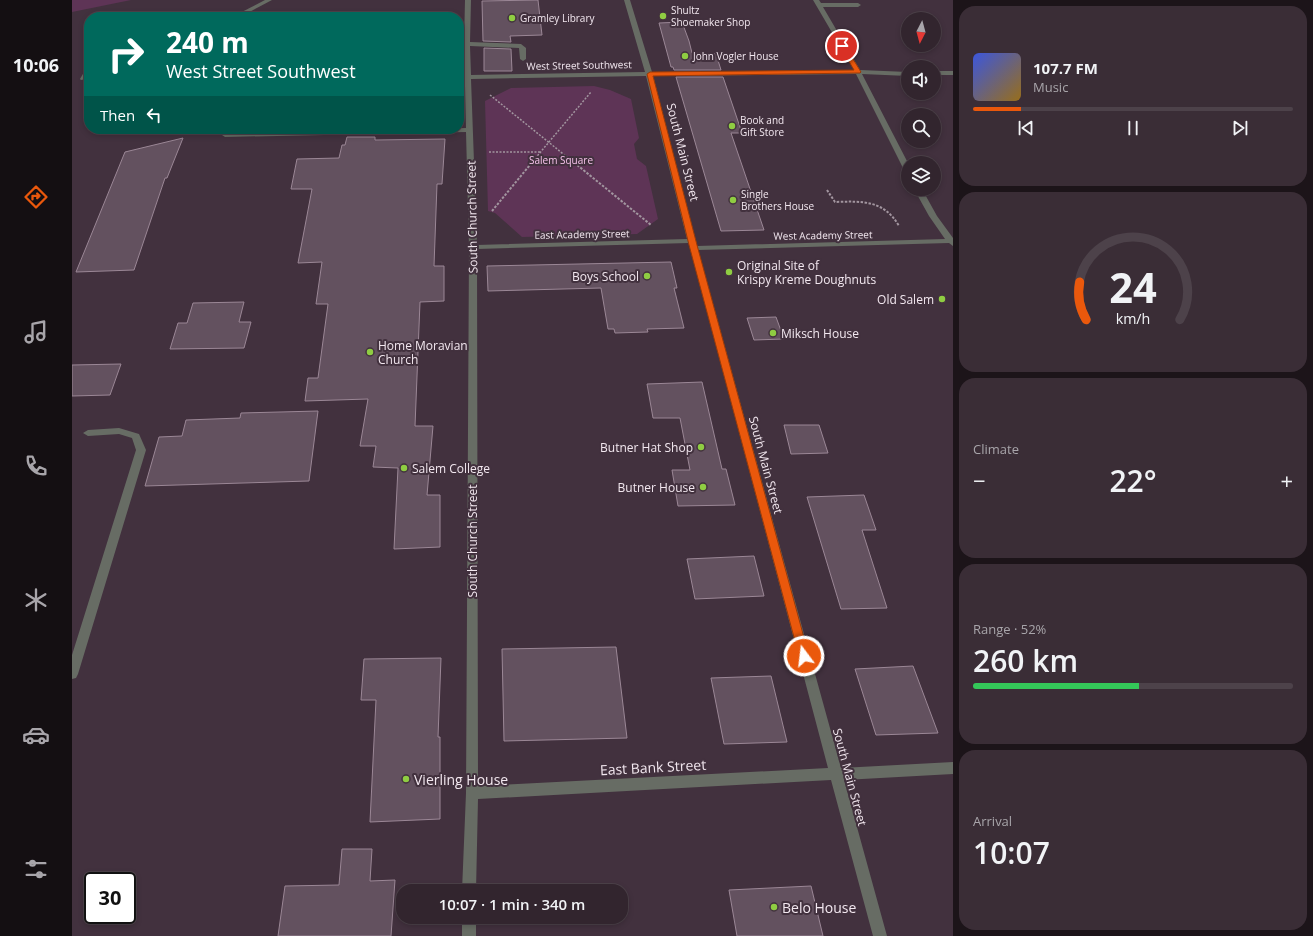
<!DOCTYPE html>
<html lang="en">
<head>
<meta charset="utf-8">
<style>
  :root { --surface:#32252e; --page:#3a2d36; --text:#f1f3f6; --muted:#a8a5aa; --line:#4d424a; --accent:#ea580c }
  body { margin:0; font-family:"Open Sans",sans-serif; background:var(--page); color:var(--text); height:100vh; display:flex; flex-direction:column; font-size:15px; white-space:nowrap }
  * { box-sizing:border-box; margin:0 }
  p { font-size:13px; color:var(--muted) }
  .icon { flex:none; width:22px; height:22px; fill:none; stroke:currentColor; stroke-width:2; stroke-linecap:round; stroke-linejoin:round }
  .map { position:relative; flex:1; overflow:hidden }
  .panel { display:flex; flex-direction:column; gap:6px; padding:6px; background:#1c1419; width:360px }
  .panel>* { flex:none }
  .guide { position:absolute; left:12px; top:12px; width:380px; height:122px; border-radius:16px; box-shadow:0 2px 6px #0003,0 0 0 1px var(--line); background:#00695c; color:#fff; overflow:hidden }
  .needle { width:26px; rotate:186deg }
  .fabs { position:absolute; left:829px; top:12px; display:grid; gap:8px }
  .fabs a { display:grid; place-items:center; width:40px; height:40px; border-radius:50%; background:var(--surface); box-shadow:0 2px 6px #0003,0 0 0 1px var(--line); font-size:20px }
  .speed { position:absolute; left:12px; top:872px; display:flex; gap:8px; font-size:20px; font-weight:700; text-align:center }
  .speed>* { display:grid; place-content:center; width:52px; height:52px; border-radius:50%; background:var(--surface); box-shadow:0 2px 6px #0003,0 0 0 1px var(--line); line-height:1 }
  .speed .limit { border:2px solid #111; border-radius:6px; background:#fff; color:#111 }
  .pin { position:absolute; display:grid; place-items:center; width:34px; height:34px; color:#fff; margin:-17px; border:2px solid #fff; border-radius:50%; box-shadow:0 1px 4px #0007 }
  .me { position:absolute; width:44px; margin:-22px; rotate:345deg; stroke-linejoin:round; filter:drop-shadow(0 0 3px #0008) }
  .turn { display:flex; align-items:center; gap:14px; height:84px; padding:0 16px; font-size:18px }
  .turn .icon { width:52px; height:52px; stroke-width:2.5 }
  .turn b { display:block; font-size:28px; line-height:34px }
  .then { display:flex; align-items:center; height:38px; padding:0 16px; background:#0003; gap:8px; font-size:15px }
  .big { font-size:30px; font-weight:600; line-height:1.1 }
  .panel .tile { flex:1; display:flex; flex-direction:column; justify-content:center; gap:6px; min-width:0; padding:0 14px; border-radius:16px; background:var(--page) }
  .panel .dial { align-items:center; gap:0 }
  .dial svg { height:104px; overflow:visible; fill:none; stroke:var(--line); stroke-width:7; stroke-linecap:round; text-anchor:middle }
  .dial text { fill:var(--text); stroke:none }
  .song { display:flex; align-items:center; gap:12px }
  .cover { width:48px; height:48px; border-radius:6px; background:linear-gradient(135deg,hsl(230 70% 55%),hsl(40 70% 35%)) }
  .played { height:4px; border-radius:2px; background:linear-gradient(90deg,var(--accent) 15%,var(--line) 15%) }
  .keys { display:flex; justify-content:space-around; direction:ltr }
  .heat { display:flex; justify-content:space-between; align-items:center; font-size:22px; direction:ltr }
  .charge { height:6px; border-radius:3px; background:linear-gradient(90deg,#34c759 52%,var(--line) 0) }
  .trip { position:absolute; left:324px; top:884px; width:232px; height:40px; border-radius:16px; background:var(--surface); box-shadow:0 2px 6px #0003,0 0 0 1px var(--line); font-weight:600; line-height:40px; text-align:center }
  main { display:flex; flex:1; min-height:0 }
  .menu { display:flex; flex-direction:column; width:72px; justify-content:space-around; align-items:center; background:#140f12; color:var(--muted) }
  .menu .icon { width:28px; height:28px }
  .menu .current { color:var(--accent) }
  .menu b { font-size:18px; color:var(--text) }
  .map>svg:first-child { display:block }
  .green { fill:#5e3456 }
  .building { fill:#63515f; stroke:#9b8796 }
  .lines { fill:none; stroke-linecap:round; stroke-linejoin:round }
  .path-far1 { stroke:#a2959f; stroke-width:1.5; stroke-dasharray:2 1.5; stroke-linecap:butt }
  .path { stroke:#a2959f; stroke-width:2; stroke-dasharray:2.5 1.5; stroke-linecap:butt }
  .minor { fill:#676c64; fill-rule:evenodd }
  .route { fill:#ea580c; stroke:#983908 }
  .poi-dot { fill:#8fcd42; stroke:#42313e; stroke-width:1.5 }
  .labels { text-anchor:middle; dominant-baseline:central; stroke-width:4; stroke-linejoin:round; paint-order:stroke }
  .far-poi-label { font-size:10px; fill:#f2e7ef; stroke:#42313e; text-anchor:start }
  .far-street-label { font-size:10px; fill:#f2e7ef; stroke:#42313e }
  .far-park-label { font-size:10px; fill:#f5c1ea; stroke:#42313e }
  .street-label { font-size:12px; fill:#f2e7ef; stroke:#42313e }
  .poi-label { font-size:12px; fill:#f2e7ef; stroke:#42313e; text-anchor:start }
  .near-street-label { font-size:14px; fill:#f2e7ef; stroke:#42313e }
  .near-poi-label { font-size:14px; fill:#f2e7ef; stroke:#42313e; text-anchor:start }
</style>
</head>
<body>
<main>
<nav class="menu">
<b>10:06</b>
<svg class="icon current" aria-label="directions" viewBox="0 0 24 24"><path d="M12 3l9 9-9 9-9-9zM9 14v-3h6M13 9l2 2-2 2"/></svg>
<svg class="icon" aria-label="music" viewBox="0 0 24 24"><path d="M9 18V5l10-2v13"/><circle cx="6" cy="18" r="3"/><circle cx="16" cy="16" r="3"/></svg>
<svg class="icon" aria-label="phone" viewBox="0 0 24 24"><path d="M5 4h4l2 5-3 2q2 4 5 5l2-3 5 2v4C11 20 4 13 5 4z"/></svg>
<svg class="icon" aria-label="climate" viewBox="0 0 24 24"><path d="M12 3v18M4 7l16 10M4 17L20 7"/></svg>
<svg class="icon" aria-label="car" viewBox="0 0 24 24"><path d="M5 17H2v-5l4-1 3-4h7l3 4 3 1v5h-3M9 17h6M6 11h13"/><circle cx="7" cy="17" r="2"/><circle cx="17" cy="17" r="2"/></svg>
<svg class="icon" aria-label="filters" viewBox="0 0 24 24"><path d="M4 7h16M4 17h16"/><circle cx="9" cy="7" r="2"/><circle cx="15" cy="17" r="2"/></svg>
</nav>
<div class="map">
<svg width="881" height="936" viewBox="0 0 881 936">
  <rect width="100%" height="100%" fill="#42313e"/>
  <!-- green -->
  <g class="green">
    <polygon points="0,0 59,0 0,12"/>
    <polygon points="522,86 538,90 559,99 567,138 562,144 565,159 574,166 586,219 565,234 450,237 423,213 416,211 413,101 439,88"/>
  </g>
  <!-- building -->
  <g class="building">
    <polygon points="466,0 470,35 438,36 439,42 411,41 410,1"/>
    <polygon points="610,22 617,41 620,53 644,54 649,70 602,70 601,67 599,67 587,23"/>
    <polygon points="412,48 439,49 440,71 412,71"/>
    <polygon points="604,77 651,77 670,133 659,133 692,230 649,231"/>
    <polygon points="275,137 303,137 303,140 373,139 370,184 365,184 362,266 372,266 372,301 348,302 343,426 361,426 355,495 368,495 368,547 322,549 326,468 301,467 304,446 288,446 296,399 233,401 236,378 246,378 256,304 244,304 250,262 226,263 240,189 219,189 225,159 267,158 270,145 273,145"/>
    <polygon points="111,138 95,178 93,178 62,270 4,272 53,152"/>
    <polygon points="599,262 605,288 602,288 612,328 575,329 576,332 543,333 542,329 536,329 529,288 416,291 415,266"/>
    <polygon points="172,302 167,322 179,322 172,348 98,349 106,323 115,323 121,303"/>
    <polygon points="704,317 712,339 682,340 675,318"/>
    <polygon points="49,364 38,395 0,396 0,365"/>
    <polygon points="630,382 650,469 654,469 663,505 606,506 600,470 618,470 608,418 581,418 575,384"/>
    <polygon points="246,411 237,481 73,486 87,437 110,436 114,420 168,418 169,413"/>
    <polygon points="712,425 747,425 756,453 719,454"/>
    <polygon points="792,495 804,530 790,530 815,608 769,609 735,497"/>
    <polygon points="682,556 692,596 623,599 615,559"/>
    <polygon points="544,647 555,738 432,741 430,649"/>
    <polygon points="369,658 366,737 368,737 368,819 298,822 304,700 289,700 292,659"/>
    <polygon points="841,666 866,733 804,735 783,669"/>
    <polygon points="699,676 715,742 652,744 639,678"/>
    <polygon points="270,849 300,849 298,881 323,880 319,936 206,936 213,886 267,885"/>
    <polygon points="739,886 751,936 665,936 657,890"/>
  </g>
  <g class="lines">
    <!-- path-far1 -->
    <g class="path-far1">
      <polyline points="418,95 500,161"/>
      <polyline points="417,152 468,152"/>
      <polyline points="461,161 519,92"/>
    </g>
    <!-- path -->
    <g class="path">
      <polyline points="499,160 579,225"/>
      <path d="M755,190L763,202C790,201 812,200 827,226"/>
      <polyline points="420,211 462,160"/>
    </g>
    <!-- minor -->
    <g class="minor">
      <polygon points="193,0 200,0 168,17 160,17"/>
      <path d="M393,0H399L398,42L449,44L454,48V59L451,61L448,59L447,48L398,46L399,75L573,72L552,0H558L580,72L782,70L741,0H747L749,3H786L789,5L786,7H751L788,70L836,72V76L790,74L836,163V172L832,170L784,74L581,76L625,246L873,239L857,216L842,189H850L865,216L881,238V246L877,243L626,250L769,768L881,762V774L772,780L815,936H801L759,780L406,799L404,891H390L394,793L397,247L394,132L153,137L150,135L153,133L394,128L392,44ZM574,76L615,239L405,245L399,79ZM617,243L756,768L406,786L405,249Z"/>
      <polygon points="17,66 17,74 14,79 9,80 8,79 15,67"/>
      <rect x="862" y="71" width="19" height="4"/>
      <polygon points="47,428 67,434 74,450 6,674 4,678 0,679 0,655 64,450 60,438 47,434 16,436 11,433 16,430"/>
      <rect x="390" y="917" width="14" height="19"/>
    </g>
  </g>
  <!-- route -->
  <polygon class="route" points="768,44 773,46 789,72 788,73 581,76 625,245 737,656 736,660 732,661 728,660 727,656 617,245 575,74 578,72 782,70 768,46"/>
  <!-- markers -->
  <g class="poi-dot">
    <circle cx="591" cy="16" r="4"/>
    <circle cx="440" cy="18" r="4"/>
    <circle cx="613" cy="56" r="4"/>
    <circle cx="660" cy="126" r="4"/>
    <circle cx="661" cy="200" r="4"/>
    <circle cx="657" cy="272" r="4"/>
    <circle cx="575" cy="276" r="4"/>
    <circle cx="870" cy="299" r="4"/>
    <circle cx="701" cy="333" r="4"/>
    <circle cx="298" cy="352" r="4"/>
    <circle cx="629" cy="447" r="4"/>
    <circle cx="332" cy="468" r="4"/>
    <circle cx="631" cy="487" r="4"/>
    <circle cx="334" cy="779" r="4"/>
    <circle cx="702" cy="907" r="4"/>
  </g>
  <g class="labels">
    <!-- far-poi labels -->
    <g class="far-poi-label">
      <text x="599" y="10">Shultz<tspan x="599" dy="12">Shoemaker Shop</tspan></text>
      <text x="448" y="18">Gramley Library</text>
      <text x="621" y="56">John Vogler House</text>
      <text x="668" y="120">Book and<tspan x="668" dy="12">Gift Store</tspan></text>
      <text x="669" y="194">Single<tspan x="669" dy="12">Brothers House</tspan></text>
    </g>
    <!-- far-street labels -->
    <g class="far-street-label">
      <text transform="translate(507 65) rotate(-1)">West Street Southwest</text>
      <text transform="translate(510 234) rotate(-1)">East Academy Street</text>
      <text transform="translate(751 235) rotate(-1)">West Academy Street</text>
    </g>
    <!-- far-park labels -->
    <g class="far-park-label">
      <text x="489" y="160">Salem Square</text>
    </g>
    <!-- street labels -->
    <g class="street-label">
      <text transform="translate(611 152) rotate(76)">South Main Street</text>
      <text transform="translate(400 217) rotate(-91)">South Church Street</text>
      <text transform="translate(694 465) rotate(75)">South Main Street</text>
      <text transform="translate(400 541) rotate(-90)">South Church Street</text>
      <text transform="translate(778 777) rotate(75)">South Main Street</text>
    </g>
    <!-- poi labels -->
    <g class="poi-label">
      <text x="665" y="265">Original Site of<tspan x="665" dy="14">Krispy Kreme Doughnuts</tspan></text>
      <text x="567" y="276" text-anchor="end">Boys School</text>
      <text x="862" y="299" text-anchor="end">Old Salem</text>
      <text x="709" y="333">Miksch House</text>
      <text x="306" y="345">Home Moravian<tspan x="306" dy="14">Church</tspan></text>
      <text x="621" y="447" text-anchor="end">Butner Hat Shop</text>
      <text x="340" y="468">Salem College</text>
      <text x="623" y="487" text-anchor="end">Butner House</text>
    </g>
    <!-- near-street labels -->
    <g class="near-street-label">
      <text transform="translate(581 767) rotate(-3)">East Bank Street</text>
    </g>
    <!-- near-poi labels -->
    <g class="near-poi-label">
      <text x="342" y="779">Vierling House</text>
      <text x="710" y="907">Belo House</text>
    </g>
  </g>
</svg>
<div class="fabs">
<a><svg class="needle" viewBox="-14 -14 28 28"><path d="M0-13l5 13h-10z" fill="#e53935"/><path d="M0 13l5-13h-10z" fill="#a8a5aa"/></svg></a>
<a><svg class="icon" aria-label="sound" viewBox="0 0 24 24"><path d="M4 9h4l5-4v14l-5-4H4zM17 9q2 3 0 6"/></svg></a>
<a><svg class="icon" aria-label="search" viewBox="0 0 24 24"><circle cx="10" cy="10" r="6"/><path d="M15 15l6 6"/></svg></a>
<a><svg class="icon" aria-label="layers" viewBox="0 0 24 24"><path d="M12 4l9 5-9 5-9-5zM3 14l9 5 9-5"/></svg></a>
</div>
<div class="speed"><div class="limit">30</div></div>
<div class="pin" style="left:770px;top:46px;background:#d93025"><svg class="icon" aria-label="arrive" viewBox="0 0 24 24"><path d="M6 21V4h12l-3 4 3 4H6"/></svg></div>
<svg class="me" style="left:732px;top:656px" viewBox="-20 -20 40 40"><circle r="17" fill="#ea580c" stroke="#fff" stroke-width="3"/><path d="M0-11L8 9 0 5-8 9z" fill="#fff"/></svg>
<div class="trip">10:07 · 1 min · 340 m</div>
<div class="guide">
<div class="turn"><svg class="icon" aria-label="right" viewBox="0 0 24 24"><path d="M7 20v-9h11M14 6l5 5-5 5"/></svg><div><b>240 m</b>West Street Southwest</div></div>
<div class="then">Then<svg class="icon" aria-label="left" viewBox="0 0 24 24"><path d="M17 20v-9H6M10 6l-5 5 5 5"/></svg></div>
</div>
</div>
<section class="panel">
<div class="tile">
<div class="song"><i class="cover"></i><div><b>107.7 FM</b><p>Music</p></div></div>
<div class="played"></div>
<div class="keys"><svg class="icon" aria-label="previous" viewBox="0 0 24 24"><path d="M18 5L8 12l10 7zM5 5v14"/></svg><svg class="icon" aria-label="pause" viewBox="0 0 24 24"><path d="M8 5v14M16 5v14"/></svg><svg class="icon" aria-label="next" viewBox="0 0 24 24"><path d="M6 5l10 7-10 7zM19 5v14"/></svg></div>
</div>
<div class="tile dial"><svg viewBox="0 0 100 80">
<path d="M14 69A42 42 0 1 1 86 69"/>
<path d="M14 69A42 42 0 0 1 9 40" stroke="#ea580c"/>
<text x="50" y="56" font-size="32" font-weight="700">24</text>
<text x="50" y="72" font-size="11">km/h</text>
</svg></div>
<div class="tile"><p>Climate</p>
<div class="heat"><a>−</a><b class="big">22°</b><a>+</a></div>
</div>
<div class="tile"><p>Range · 52%</p><b class="big">260 km</b><div class="charge"></div></div>
<div class="tile"><p>Arrival</p><b class="big">10:07</b></div>
</section>
</main>
</body>
</html>
